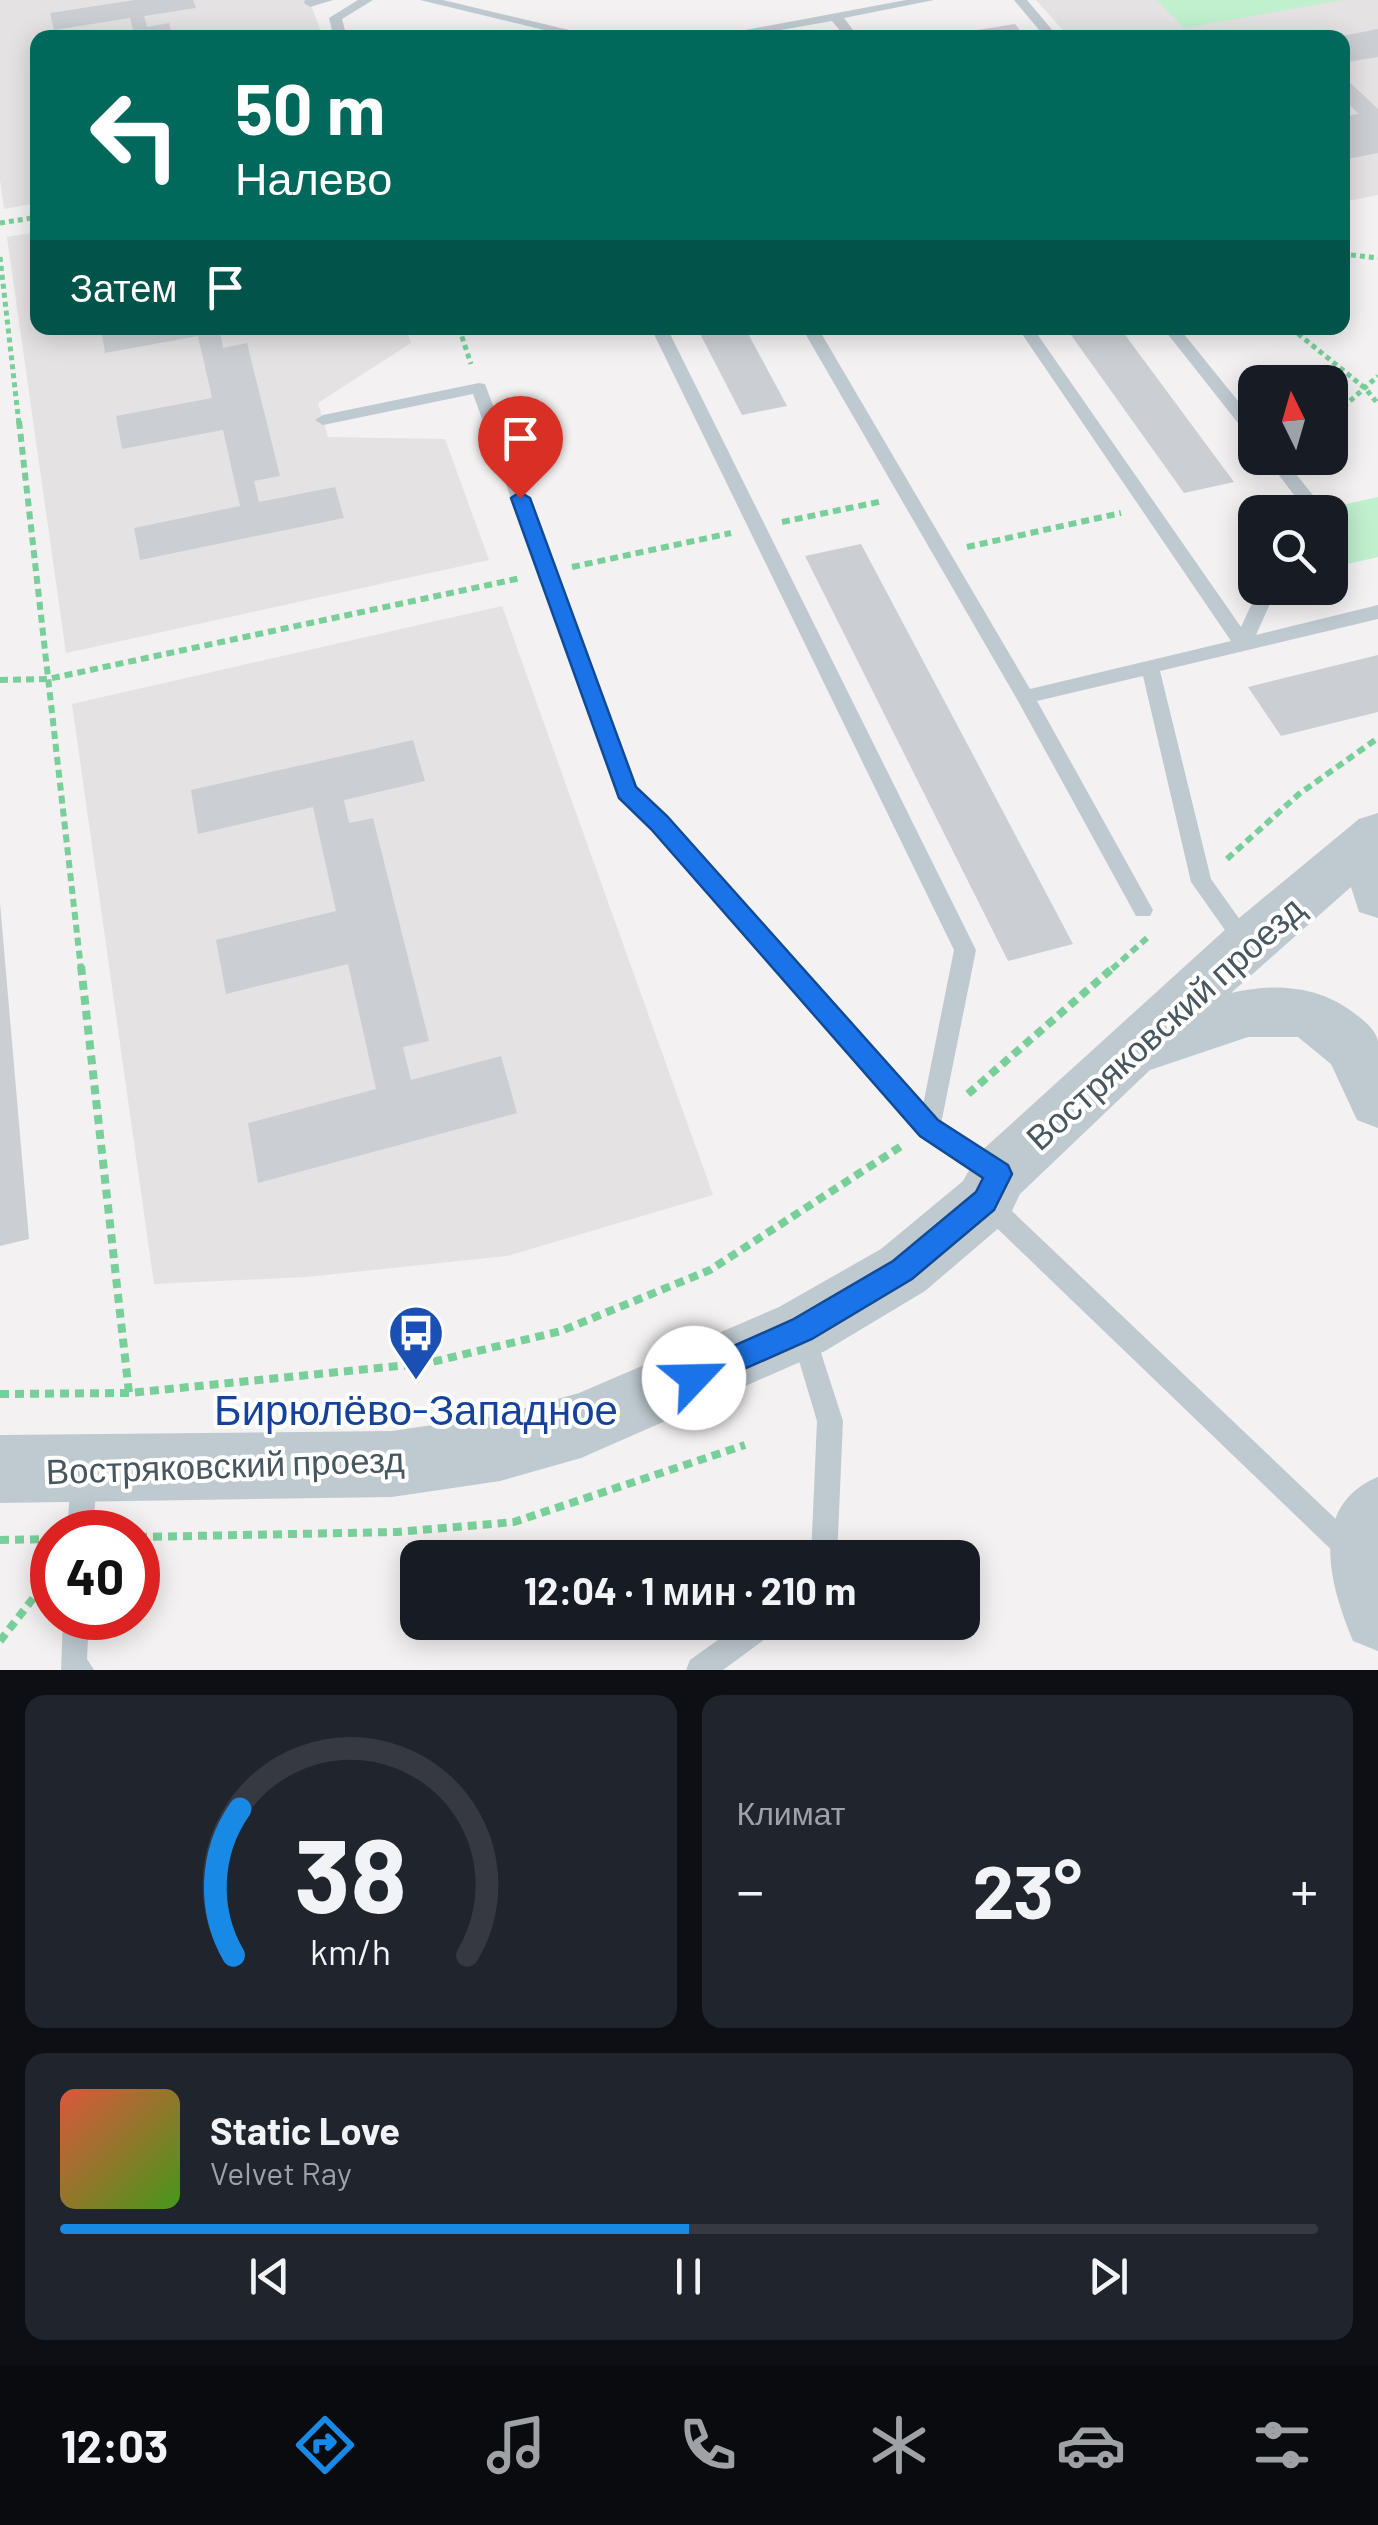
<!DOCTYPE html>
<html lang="ru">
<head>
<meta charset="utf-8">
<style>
  :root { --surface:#171b24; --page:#20242c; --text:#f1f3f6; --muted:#9ea1a6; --line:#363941; --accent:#188ae6 }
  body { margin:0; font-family:Barlow,sans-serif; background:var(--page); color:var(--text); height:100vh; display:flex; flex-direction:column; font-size:38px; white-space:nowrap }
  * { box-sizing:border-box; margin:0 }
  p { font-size:32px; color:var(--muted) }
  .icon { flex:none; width:55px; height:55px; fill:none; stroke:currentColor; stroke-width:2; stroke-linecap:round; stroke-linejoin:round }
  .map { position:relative; height:1670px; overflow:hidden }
  .panel { display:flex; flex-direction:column; gap:25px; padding:25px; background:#0d0f14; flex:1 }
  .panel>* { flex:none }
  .hud { position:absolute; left:30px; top:30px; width:1320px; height:305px; border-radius:20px; box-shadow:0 5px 25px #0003; background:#00695c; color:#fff; overflow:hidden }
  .needle { width:65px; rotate:355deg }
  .tools { position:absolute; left:1238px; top:365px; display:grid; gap:20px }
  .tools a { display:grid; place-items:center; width:110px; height:110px; border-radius:20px; background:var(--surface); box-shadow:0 5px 25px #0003; font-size:50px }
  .speed { position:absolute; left:30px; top:1510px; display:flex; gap:20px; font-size:50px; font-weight:700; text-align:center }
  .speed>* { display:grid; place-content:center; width:130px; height:130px; border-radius:50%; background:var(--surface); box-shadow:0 5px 25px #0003; line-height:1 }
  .speed .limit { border:15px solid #d22; background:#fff; color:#111 }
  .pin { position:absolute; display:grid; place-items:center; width:85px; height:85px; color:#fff; margin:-102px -42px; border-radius:50% 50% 50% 0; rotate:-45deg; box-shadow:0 0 10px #0007 }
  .pin .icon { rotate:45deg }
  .me { position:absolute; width:110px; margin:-55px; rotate:66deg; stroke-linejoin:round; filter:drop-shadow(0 0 8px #0008) }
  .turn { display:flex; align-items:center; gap:35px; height:210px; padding:0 40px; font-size:45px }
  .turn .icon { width:130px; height:130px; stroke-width:2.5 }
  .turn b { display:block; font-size:70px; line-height:85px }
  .then { display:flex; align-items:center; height:95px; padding:0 40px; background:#0003; gap:20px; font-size:38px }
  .big { font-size:75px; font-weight:700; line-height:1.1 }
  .panel .widget { flex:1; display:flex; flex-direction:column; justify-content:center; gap:15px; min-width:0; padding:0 35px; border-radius:20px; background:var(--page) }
  .panel .dial { align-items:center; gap:0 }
  .dial svg { height:260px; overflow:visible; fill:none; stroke:var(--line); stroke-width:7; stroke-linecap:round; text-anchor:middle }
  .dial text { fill:var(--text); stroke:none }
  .song { display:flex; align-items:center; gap:30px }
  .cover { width:120px; height:120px; border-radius:15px; background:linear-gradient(135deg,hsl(10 70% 55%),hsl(100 70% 35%)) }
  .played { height:10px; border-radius:5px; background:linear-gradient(90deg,var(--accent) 50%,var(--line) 50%) }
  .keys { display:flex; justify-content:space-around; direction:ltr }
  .heat { display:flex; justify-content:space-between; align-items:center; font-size:55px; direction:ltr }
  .panel .tiles { flex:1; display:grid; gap:25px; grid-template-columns:1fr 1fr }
  .widget:last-child { grid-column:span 2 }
  .trip { position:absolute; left:400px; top:1540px; width:580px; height:100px; border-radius:20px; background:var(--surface); box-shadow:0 5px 25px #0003; font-weight:700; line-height:100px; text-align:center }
  .tab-bar { display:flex; height:160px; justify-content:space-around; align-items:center; background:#090b0e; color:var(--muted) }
  .tab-bar .icon { width:70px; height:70px }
  .tab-bar .active { color:var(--accent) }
  .tab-bar b { font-size:45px; color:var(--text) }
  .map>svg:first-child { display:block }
  .education { fill:#e4e2e3 }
  .green { fill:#c0f0cd }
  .building { fill:#cbcfd3 }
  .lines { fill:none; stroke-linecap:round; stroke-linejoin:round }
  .path-far2 { stroke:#78cf99; stroke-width:5; stroke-dasharray:5 4; stroke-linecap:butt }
  .path-far1 { stroke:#78cf99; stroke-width:6; stroke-dasharray:8 5; stroke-linecap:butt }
  .path { stroke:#78cf99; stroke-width:8; stroke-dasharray:9 6; stroke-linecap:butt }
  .service { fill:#bfcad0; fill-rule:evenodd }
  .tertiary { fill:#bfcad0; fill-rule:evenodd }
  .route { fill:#1a73e8; stroke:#114b97; stroke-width:2.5 }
  .labels { text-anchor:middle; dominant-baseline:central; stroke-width:8; stroke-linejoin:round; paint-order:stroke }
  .street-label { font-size:35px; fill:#48575f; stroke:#fff }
  .near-transit-label { font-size:42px; fill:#164399; stroke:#fff }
</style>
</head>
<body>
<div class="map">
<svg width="1378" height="1670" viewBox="0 0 1378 1670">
  <rect width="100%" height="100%" fill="#f3f1f1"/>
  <!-- education -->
  <g class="education">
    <polygon points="0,0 309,0 323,37 38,38 37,203 4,209 0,179"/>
    <polygon points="1036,0 1378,0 1378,195 1343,202 1342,38 1069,37"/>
    <polygon points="37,232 38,328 406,328 411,343 318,403 328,437 445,439 489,560 66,653 7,237"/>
    <polygon points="502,606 713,1195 507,1256 306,1277 154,1284 72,704"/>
  </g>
  <!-- green -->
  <g class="green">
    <polygon points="1157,0 1343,0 1184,28"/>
    <polygon points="1378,497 1378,557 1347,564 1330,542 1330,512 1311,512"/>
  </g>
  <!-- building -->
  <g class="building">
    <polygon points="135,0 193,0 196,8 144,16 147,27 169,23 173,38 135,38 130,18 54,30 50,13"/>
    <polygon points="1015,24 1026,38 947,38 947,35"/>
    <polygon points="1378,29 1378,57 1342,63 1342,36"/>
    <polygon points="1342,75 1378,109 1378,153 1342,160 1342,117 1359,114 1342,98"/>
    <polygon points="101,328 233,328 220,332 223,348 247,343 280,476 254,481 259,502 335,487 344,518 140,560 134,528 240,506 223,430 122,449 116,416 212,398 198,336 105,353"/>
    <polygon points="697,328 745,328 787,406 742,415"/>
    <polygon points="1066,328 1120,328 1234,482 1184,493"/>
    <polygon points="861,544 980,768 1073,944 1008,961 805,556"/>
    <polygon points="1378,655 1378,712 1281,736 1248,687"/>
    <polygon points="413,740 425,781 344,800 349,823 373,818 429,1041 403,1047 411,1080 501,1056 517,1113 258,1183 248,1123 376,1089 348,964 226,994 216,940 336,911 313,807 198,834 191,790"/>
    <polygon points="0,903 29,1239 0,1246"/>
  </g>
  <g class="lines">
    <!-- path-far2 -->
    <g class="path-far2">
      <polyline points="0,223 38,217"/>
      <polyline points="1342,254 1378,258"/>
      <polyline points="0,257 19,424"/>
      <polyline points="459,328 471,364"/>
      <polyline points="1291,328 1366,389 1378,404"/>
      <polyline points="1330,419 1378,376"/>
    </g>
    <!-- path-far1 -->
    <g class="path-far1">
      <polyline points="19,421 81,969"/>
      <polyline points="782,522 883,501"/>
      <polyline points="967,547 1121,513"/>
      <polyline points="572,567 731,533"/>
      <polyline points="0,680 48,679 521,578"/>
      <polyline points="1227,859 1299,794 1378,738"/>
      <polyline points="1112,969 1147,938"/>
    </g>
    <!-- path -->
    <g class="path">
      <polyline points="81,966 129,1393"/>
      <polyline points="968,1094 1115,966"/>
      <polyline points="0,1394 129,1393 428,1363 561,1331 710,1270 903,1145"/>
      <polyline points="138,1537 397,1532 514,1522 745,1445"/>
      <polyline points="0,1540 52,1539"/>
      <polyline points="0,1641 52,1574"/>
    </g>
    <!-- service -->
    <g class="service">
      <polygon points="305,0 333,0 310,7 304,3"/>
      <polygon points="358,0 373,0 342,19 347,38 334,38 329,18"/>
      <polygon points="420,0 443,0 603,38 577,38"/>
      <polygon points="906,0 934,0 844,18 859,38 846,38 832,21 734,38 703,38"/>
      <polygon points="1014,0 1027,0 1059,38 1046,38"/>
      <polygon points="651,328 667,328 976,950 941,1124 1005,1166 1008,1173 1005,1180 997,1184 989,1180 921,1135 652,828 620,797 473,394 323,425 315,420 323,415 479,383 485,384 635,788 666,816 923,1105 954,950"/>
      <polygon points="802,328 818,328 1030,689 1231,641 1018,328 1033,328 1241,627 1259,588 1277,588 1256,635 1378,605 1378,619 1160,671 1211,879 1253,938 1256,944 1253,950 1246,953 1239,950 1191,882 1143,676 1037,701 1153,910 1150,916 1136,916 1018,701"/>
      <polygon points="1163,328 1179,328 1255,422 1255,438 1249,437"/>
      <polygon points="1266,458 1283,458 1312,494 1315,498 1308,512 1292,512 1297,499"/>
      <polygon points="986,1191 994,1194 1361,1543 1365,1552 1361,1561 1352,1565 1343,1561 978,1210 974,1202 978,1194"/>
      <polygon points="803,1322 812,1326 815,1334 843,1421 837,1558 811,1558 817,1421 791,1334 794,1326"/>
      <polygon points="84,1464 93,1468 97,1477 93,1532 67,1532 71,1477 75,1468"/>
      <polygon points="63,1618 89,1618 87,1659 94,1670 61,1670"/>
      <polygon points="743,1622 780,1622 776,1631 723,1670 686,1670 690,1660"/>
    </g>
    <!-- tertiary -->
    <g class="tertiary">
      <path d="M1378,813V918L1359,912L1351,887L1231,993C1276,982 1322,986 1358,1016C1366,1022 1376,1031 1378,1041C1378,1063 1378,1104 1378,1128L1357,1120L1331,1064L1298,1037H1248L1150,1070L1020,1194L1007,1221L925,1291L825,1351L581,1458L500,1481L392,1497L0,1503V1435L392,1431L500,1415L579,1393L779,1307L881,1249L963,1181L978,1154L1227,928L1359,819Z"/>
      <path d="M1378,1477V1651L1353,1641C1330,1586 1307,1506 1378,1477Z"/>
    </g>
  </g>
  <!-- route -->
  <polygon class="route" points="520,492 530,498 636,787 667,816 938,1120 1008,1165 1012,1174 994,1210 912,1279 812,1339 694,1391 684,1387 680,1378 684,1368 792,1320 893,1261 976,1192 983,1178 920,1136 651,829 619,798 511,498"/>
  <!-- icons -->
  <defs>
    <g id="bus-pin" transform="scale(2.875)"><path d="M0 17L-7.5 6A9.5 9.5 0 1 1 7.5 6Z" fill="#1a4fb4" stroke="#fff"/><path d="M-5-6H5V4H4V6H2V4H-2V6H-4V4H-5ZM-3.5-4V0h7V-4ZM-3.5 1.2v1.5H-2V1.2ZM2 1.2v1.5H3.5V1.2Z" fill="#fff"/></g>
  </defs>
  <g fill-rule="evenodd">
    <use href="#bus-pin" x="416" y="1333"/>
  </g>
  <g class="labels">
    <!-- street labels -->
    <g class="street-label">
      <text transform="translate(1164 1022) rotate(-42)">Востряковский проезд</text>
      <text transform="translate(225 1464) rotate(-2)">Востряковский проезд</text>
    </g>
    <!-- near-transit labels -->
    <g class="near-transit-label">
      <text x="416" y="1408">Бирюлёво-Западное</text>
    </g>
  </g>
</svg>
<div class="tools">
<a><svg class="needle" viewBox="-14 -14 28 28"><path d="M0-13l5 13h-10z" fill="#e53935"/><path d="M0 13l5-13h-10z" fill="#9ea1a6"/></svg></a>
<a><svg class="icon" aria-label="search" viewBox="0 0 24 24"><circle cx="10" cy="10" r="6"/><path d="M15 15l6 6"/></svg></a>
</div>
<div class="speed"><div class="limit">40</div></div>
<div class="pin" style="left:520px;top:498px;background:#d93025"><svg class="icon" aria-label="arrive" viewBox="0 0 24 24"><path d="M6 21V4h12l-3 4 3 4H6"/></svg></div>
<svg class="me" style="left:694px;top:1378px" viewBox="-20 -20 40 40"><circle r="19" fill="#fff"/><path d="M0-13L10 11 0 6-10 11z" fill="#1a73e8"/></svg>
<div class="trip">12:04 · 1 мин · 210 m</div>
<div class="hud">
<div class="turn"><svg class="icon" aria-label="left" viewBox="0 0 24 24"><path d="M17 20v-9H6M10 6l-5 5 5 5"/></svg><div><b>50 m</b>Налево</div></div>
<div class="then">Затем<svg class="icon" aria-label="arrive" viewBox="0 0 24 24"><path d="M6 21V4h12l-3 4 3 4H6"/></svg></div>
</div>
</div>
<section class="panel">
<div class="tiles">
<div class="widget dial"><svg viewBox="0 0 100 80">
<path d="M14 69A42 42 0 1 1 86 69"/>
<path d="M14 69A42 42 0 0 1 16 24" stroke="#188ae6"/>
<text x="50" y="56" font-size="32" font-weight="700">38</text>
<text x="50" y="72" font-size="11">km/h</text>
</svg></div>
<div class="widget"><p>Климат</p>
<div class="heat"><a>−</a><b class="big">23°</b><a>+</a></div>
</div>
<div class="widget">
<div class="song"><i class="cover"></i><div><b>Static Love</b><p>Velvet Ray</p></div></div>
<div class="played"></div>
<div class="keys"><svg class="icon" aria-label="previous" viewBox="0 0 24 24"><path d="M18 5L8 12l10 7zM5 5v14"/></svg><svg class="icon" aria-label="pause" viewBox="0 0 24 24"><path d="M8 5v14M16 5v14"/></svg><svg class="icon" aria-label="next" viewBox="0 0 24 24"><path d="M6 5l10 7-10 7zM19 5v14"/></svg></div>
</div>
</div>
</section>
<nav class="tab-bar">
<b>12:03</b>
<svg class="icon active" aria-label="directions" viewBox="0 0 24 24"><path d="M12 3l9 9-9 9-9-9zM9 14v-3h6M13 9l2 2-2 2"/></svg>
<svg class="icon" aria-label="music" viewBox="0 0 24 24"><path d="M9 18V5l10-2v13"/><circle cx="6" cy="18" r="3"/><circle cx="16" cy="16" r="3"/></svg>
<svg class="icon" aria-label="phone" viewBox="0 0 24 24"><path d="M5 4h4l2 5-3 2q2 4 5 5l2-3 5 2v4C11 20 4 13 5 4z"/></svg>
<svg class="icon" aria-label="climate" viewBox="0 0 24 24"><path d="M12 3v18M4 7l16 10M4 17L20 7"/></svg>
<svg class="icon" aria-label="car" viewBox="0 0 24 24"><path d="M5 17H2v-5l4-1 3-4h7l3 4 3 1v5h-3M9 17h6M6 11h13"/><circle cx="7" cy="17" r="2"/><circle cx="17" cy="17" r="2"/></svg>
<svg class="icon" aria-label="filters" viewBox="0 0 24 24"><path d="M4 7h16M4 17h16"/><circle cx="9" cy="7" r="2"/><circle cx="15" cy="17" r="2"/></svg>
</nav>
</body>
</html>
